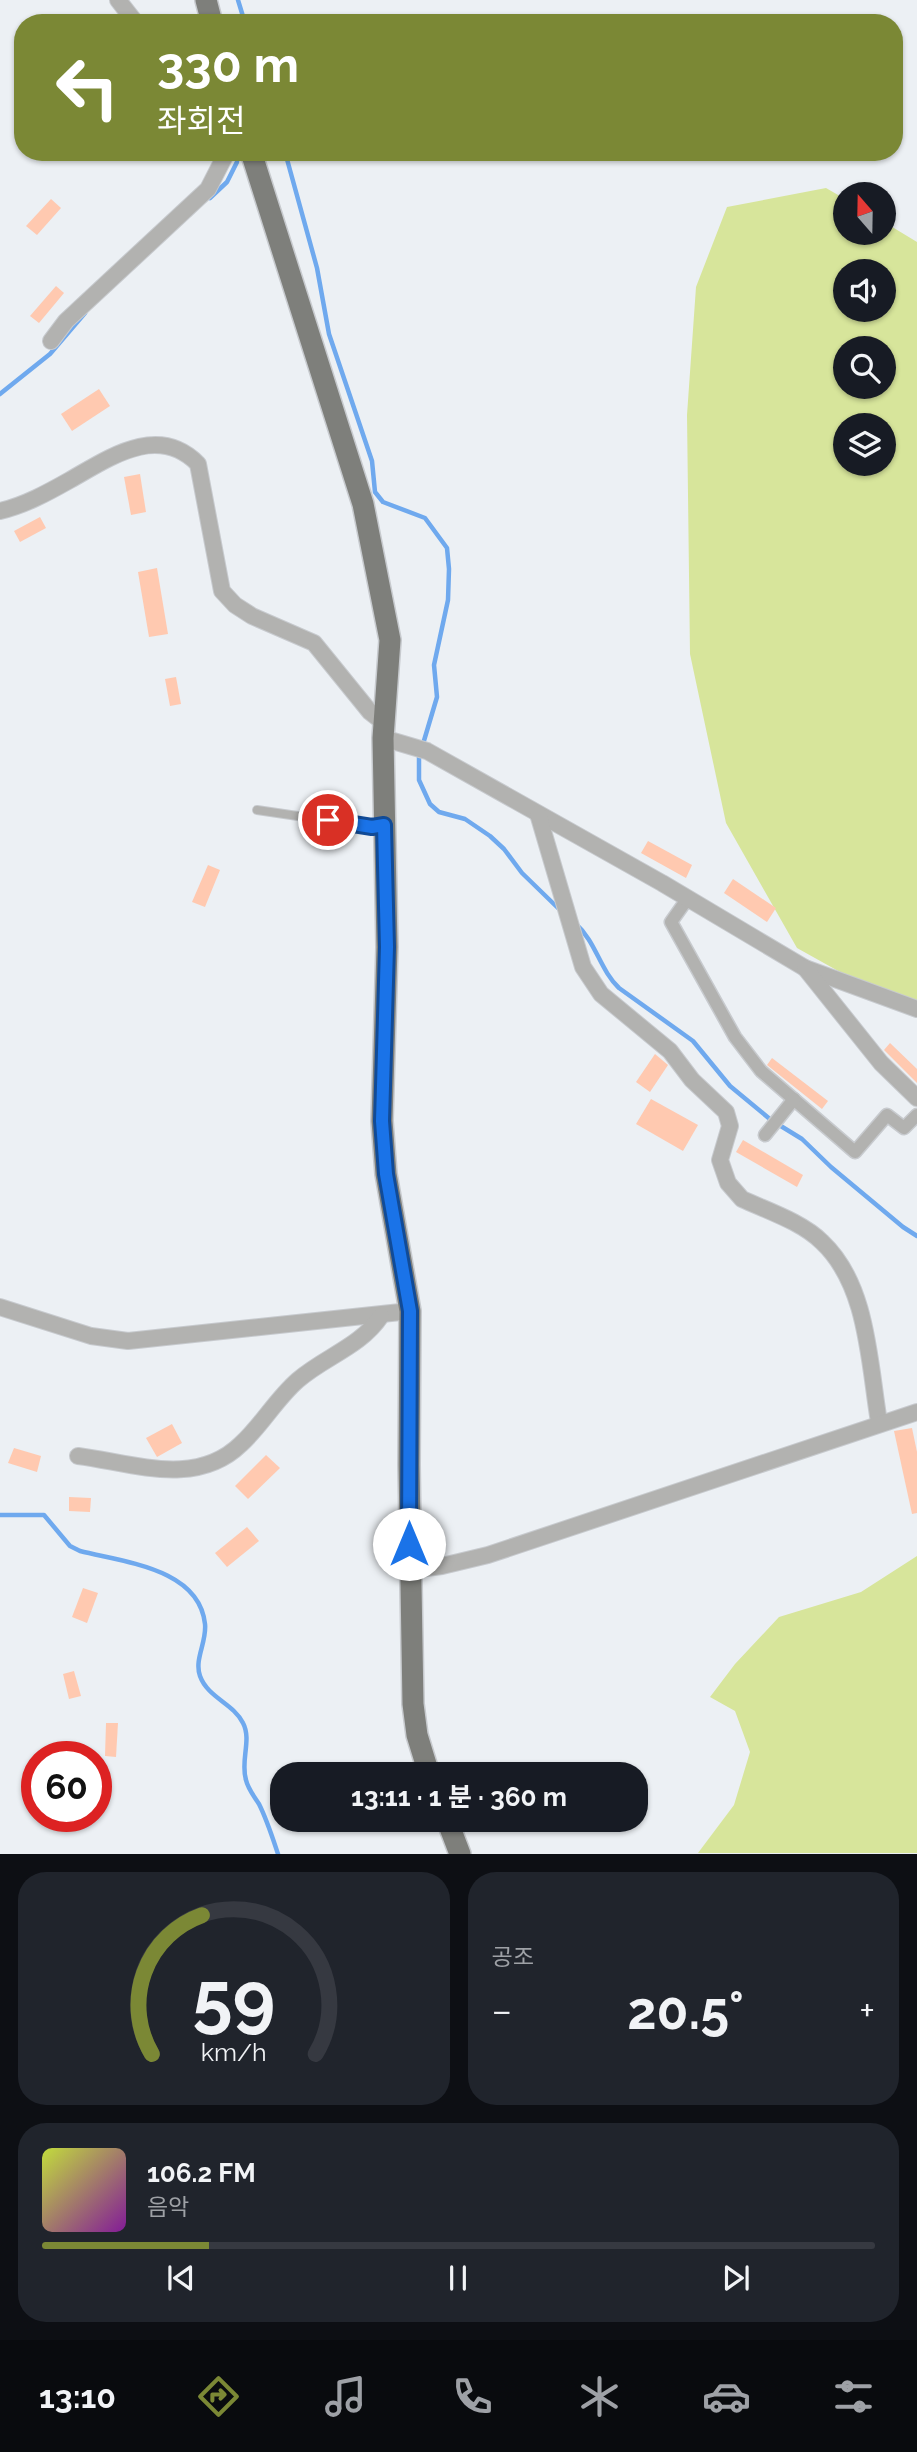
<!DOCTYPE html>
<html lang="ko">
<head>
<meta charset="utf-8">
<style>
  :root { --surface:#171b24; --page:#20242c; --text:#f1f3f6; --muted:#9ea1a6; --line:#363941; --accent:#7b8835 }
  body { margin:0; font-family:Raleway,"Noto Sans KR",sans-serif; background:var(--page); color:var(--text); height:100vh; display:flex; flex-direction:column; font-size:26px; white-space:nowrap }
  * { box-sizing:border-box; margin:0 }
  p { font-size:23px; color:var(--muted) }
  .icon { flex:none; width:38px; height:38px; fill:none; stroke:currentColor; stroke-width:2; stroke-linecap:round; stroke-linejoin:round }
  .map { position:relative; height:1854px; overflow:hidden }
  .sheet { display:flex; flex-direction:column; gap:18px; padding:18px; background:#0d0f14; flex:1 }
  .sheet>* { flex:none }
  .hud { position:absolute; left:14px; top:14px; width:889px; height:147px; border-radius:28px; box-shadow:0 2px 5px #0004; background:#7b8835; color:#fff; overflow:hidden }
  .needle { width:46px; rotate:340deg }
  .fabs { position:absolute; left:833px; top:182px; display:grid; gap:14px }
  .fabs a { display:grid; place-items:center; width:63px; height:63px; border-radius:50%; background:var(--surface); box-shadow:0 2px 5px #0004; font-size:35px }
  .speed { position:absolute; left:21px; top:1741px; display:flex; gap:14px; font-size:35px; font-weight:700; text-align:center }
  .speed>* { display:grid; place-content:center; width:91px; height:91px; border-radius:50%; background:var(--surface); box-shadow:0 2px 5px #0004; line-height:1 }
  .speed .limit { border:10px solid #d22; background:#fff; color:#111 }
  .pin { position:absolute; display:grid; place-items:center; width:60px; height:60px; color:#fff; margin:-30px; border:4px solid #fff; border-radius:50%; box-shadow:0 2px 7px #0007 }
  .me { position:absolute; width:77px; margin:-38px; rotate:0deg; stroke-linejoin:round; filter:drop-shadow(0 0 5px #0008) }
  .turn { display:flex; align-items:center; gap:24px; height:147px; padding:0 28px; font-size:32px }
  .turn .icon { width:91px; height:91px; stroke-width:2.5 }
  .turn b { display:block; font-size:49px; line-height:60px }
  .big { font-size:52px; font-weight:700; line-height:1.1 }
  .sheet .widget { flex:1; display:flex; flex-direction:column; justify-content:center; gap:10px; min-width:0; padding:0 24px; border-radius:28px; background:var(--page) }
  .sheet .dial { align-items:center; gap:0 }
  .dial svg { height:182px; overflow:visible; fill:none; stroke:var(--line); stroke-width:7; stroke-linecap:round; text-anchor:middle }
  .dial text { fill:var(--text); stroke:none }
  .song { display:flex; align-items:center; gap:21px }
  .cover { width:84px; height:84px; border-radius:10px; background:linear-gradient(135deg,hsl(70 70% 55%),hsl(290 70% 35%)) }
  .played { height:7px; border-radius:4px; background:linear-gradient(90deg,var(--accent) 20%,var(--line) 20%) }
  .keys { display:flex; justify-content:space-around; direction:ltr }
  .heat { display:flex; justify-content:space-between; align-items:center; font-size:38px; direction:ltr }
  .sheet .tiles { flex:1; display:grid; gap:18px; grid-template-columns:1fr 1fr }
  .widget:last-child { grid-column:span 2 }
  .trip { position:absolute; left:270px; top:1762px; width:378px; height:70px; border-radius:28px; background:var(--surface); box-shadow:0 2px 5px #0004; font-weight:700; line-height:70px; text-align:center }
  .dock { display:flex; height:112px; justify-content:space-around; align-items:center; background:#090b0e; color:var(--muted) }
  .dock .icon { width:49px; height:49px }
  .dock .selected { color:var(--accent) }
  .dock b { font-size:32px; color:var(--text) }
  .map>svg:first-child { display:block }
  .green { fill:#d7e59b; fill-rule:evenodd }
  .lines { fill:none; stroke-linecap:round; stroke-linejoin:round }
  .stream { stroke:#6fa9ee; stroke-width:4.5 }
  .building { fill:#ffc9b0 }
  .service-casing { stroke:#c7cace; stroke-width:10 }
  .pedestrian-casing { stroke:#c7cace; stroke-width:15 }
  .minor-casing { stroke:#c7cace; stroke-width:18 }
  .primary-casing { stroke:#c7cace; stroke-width:24 }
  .service { stroke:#b2b2b0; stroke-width:8 }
  .pedestrian { stroke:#b2b2b0; stroke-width:12 }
  .minor { stroke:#b2b2b0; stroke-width:16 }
  .primary { stroke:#7e7f7b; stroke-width:21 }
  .route-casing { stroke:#114b97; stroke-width:18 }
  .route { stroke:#1a73e8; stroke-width:12 }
</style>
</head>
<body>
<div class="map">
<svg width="917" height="1854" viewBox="0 0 917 1854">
  <rect width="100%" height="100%" fill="#ecf0f4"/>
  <!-- green -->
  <g class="green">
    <path d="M826,188L845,199V233H884V222L917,242V1015L797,948L726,823L690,654L687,415L696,287L727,207ZM845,271H884V310H845ZM845,348H884V387H845ZM845,425H884V464H845Z"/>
    <polygon points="917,1556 917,1853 698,1853 734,1805 750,1752 735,1711 710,1697 735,1664 779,1617 861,1592"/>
  </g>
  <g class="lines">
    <!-- stream -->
    <g class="stream">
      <polyline points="238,0 245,23"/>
      <polyline points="285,152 317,268 329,334 372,461 375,492 383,502 425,518 447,548 449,569 448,600 434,665 437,697 423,744"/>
      <polyline points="210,198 227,182 237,162"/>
      <polyline points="0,394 50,354 85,313"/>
      <polyline points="419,755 419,780 430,804 439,812 465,819 490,836 504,849 522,873 559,909"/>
      <path d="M576,924C596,942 600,970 619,988L693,1041L730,1086L771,1120L802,1139L831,1167L903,1227L917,1236"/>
      <path d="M0,1515H44L70,1546L80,1551C123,1562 199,1568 205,1624C207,1642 194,1659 200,1676C208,1698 233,1703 243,1723C252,1740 240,1761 246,1780C248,1789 254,1796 259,1804C267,1820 272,1836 278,1854"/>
    </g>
  </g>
  <!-- building -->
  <g class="building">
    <polygon points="51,199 61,208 37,235 26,226"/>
    <polygon points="56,286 64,293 39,323 30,316"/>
    <polygon points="99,389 110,406 72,431 61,414"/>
    <polygon points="140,474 146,512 131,515 124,477"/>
    <polygon points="40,517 46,528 20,542 14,531"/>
    <polygon points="157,568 168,634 149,637 138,572"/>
    <polygon points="176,677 181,704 170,706 165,679"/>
    <polygon points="648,841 692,865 686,878 641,853"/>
    <polygon points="208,865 220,870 205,907 192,902"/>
    <polygon points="733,879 776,908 767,922 724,893"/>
    <polygon points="890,1043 917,1069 917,1083 884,1050"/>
    <polygon points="655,1054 668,1065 650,1092 636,1082"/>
    <polygon points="772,1058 828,1101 822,1109 767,1065"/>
    <polygon points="651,1099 698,1125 683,1151 636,1124"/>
    <polygon points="743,1140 803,1175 797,1187 736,1152"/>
    <polygon points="172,1424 182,1443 157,1457 146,1438"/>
    <polygon points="912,1428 917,1452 917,1513 912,1514 894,1431"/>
    <polygon points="14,1448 41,1456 37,1472 8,1463"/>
    <polygon points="266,1455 280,1468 248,1499 235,1486"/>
    <polygon points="69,1497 91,1498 90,1512 69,1511"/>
    <polygon points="247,1527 259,1541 227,1567 215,1553"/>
    <polygon points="83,1588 98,1593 87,1623 72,1617"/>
    <polygon points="74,1671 81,1696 69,1699 63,1674"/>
    <polygon points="106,1723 118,1723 116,1757 105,1756"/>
  </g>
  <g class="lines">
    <!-- service casing -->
    <g class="service-casing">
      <polyline id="service" points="257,810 372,827 382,825"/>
    </g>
    <!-- pedestrian casing -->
    <g class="pedestrian-casing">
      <g id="pedestrian">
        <polyline points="688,898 671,922 735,1037 761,1071 855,1152 887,1115 904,1128 917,1115"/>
        <polyline points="765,1135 794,1099"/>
      </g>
    </g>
    <!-- minor casing -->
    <g class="minor-casing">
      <g id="minor">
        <polyline points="118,0 136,23"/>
        <polyline points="51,341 66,321 208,189 227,152"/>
        <path d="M0,511C25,505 47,493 70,480C109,458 158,423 198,464L222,591L235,605L252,616L314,643L370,712L384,723"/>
        <polyline points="383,738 427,751 662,883 805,968 917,1009"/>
        <path d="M538,814L583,967L601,994L670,1051L692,1080L726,1112L730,1126L720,1160L728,1183L742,1199C768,1211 802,1222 822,1242C868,1285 869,1363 879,1422"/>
        <polyline points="805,968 881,1063 917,1098"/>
        <polyline points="0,1307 91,1336 128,1341 410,1311"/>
        <path d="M78,1456C133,1463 196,1488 241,1444C262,1425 276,1399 298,1380C326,1356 360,1347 381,1316"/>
        <polyline points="410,1570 442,1566 488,1555 917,1412"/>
      </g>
    </g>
    <!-- primary casing -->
    <g class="primary-casing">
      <g id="primary">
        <polyline points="206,0 212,23"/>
        <polyline points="251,152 363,504 390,640 383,738 387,947 382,1121 386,1174 410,1311 409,1465 413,1704 417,1735 429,1774"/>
        <polyline points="447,1820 460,1854"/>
      </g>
    </g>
    <!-- service -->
    <use href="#service" class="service"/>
    <!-- pedestrian -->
    <use href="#pedestrian" class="pedestrian"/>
    <!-- minor -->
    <use href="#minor" class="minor"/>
    <!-- primary -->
    <use href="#primary" class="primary"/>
  </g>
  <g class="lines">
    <!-- route casing -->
    <g class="route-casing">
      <polyline id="route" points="328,820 372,827 384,825 387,947 382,1121 386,1174 410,1311 409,1544"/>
    </g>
    <!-- route -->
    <use href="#route" class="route"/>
  </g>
</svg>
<div class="fabs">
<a><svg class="needle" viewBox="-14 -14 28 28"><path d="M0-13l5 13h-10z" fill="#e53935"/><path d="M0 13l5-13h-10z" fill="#9ea1a6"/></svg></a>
<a><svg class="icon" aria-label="sound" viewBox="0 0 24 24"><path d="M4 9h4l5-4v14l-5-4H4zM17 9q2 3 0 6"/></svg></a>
<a><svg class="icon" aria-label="search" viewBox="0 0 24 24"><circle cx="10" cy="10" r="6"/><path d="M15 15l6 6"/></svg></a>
<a><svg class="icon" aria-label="layers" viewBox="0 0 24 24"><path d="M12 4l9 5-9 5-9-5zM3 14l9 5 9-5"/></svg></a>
</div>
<div class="speed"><div class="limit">60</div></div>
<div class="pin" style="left:328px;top:820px;background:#d93025"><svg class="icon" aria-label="arrive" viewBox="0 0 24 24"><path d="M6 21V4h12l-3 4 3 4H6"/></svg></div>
<svg class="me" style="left:409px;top:1544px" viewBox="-20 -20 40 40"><circle r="19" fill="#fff"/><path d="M0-13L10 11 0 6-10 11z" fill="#1a73e8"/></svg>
<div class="trip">13:11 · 1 분 · 360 m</div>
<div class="hud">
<div class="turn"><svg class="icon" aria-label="left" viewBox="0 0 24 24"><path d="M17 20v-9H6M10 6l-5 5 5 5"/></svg><div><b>330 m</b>좌회전</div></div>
</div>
</div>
<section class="sheet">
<div class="tiles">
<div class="widget dial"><svg viewBox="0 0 100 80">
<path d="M14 69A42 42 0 1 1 86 69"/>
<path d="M14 69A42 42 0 0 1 36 8" stroke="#7b8835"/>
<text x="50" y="56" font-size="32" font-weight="700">59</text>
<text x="50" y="72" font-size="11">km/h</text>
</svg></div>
<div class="widget"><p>공조</p>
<div class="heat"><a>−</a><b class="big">20.5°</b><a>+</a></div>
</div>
<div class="widget">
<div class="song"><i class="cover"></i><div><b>106.2 FM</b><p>음악</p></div></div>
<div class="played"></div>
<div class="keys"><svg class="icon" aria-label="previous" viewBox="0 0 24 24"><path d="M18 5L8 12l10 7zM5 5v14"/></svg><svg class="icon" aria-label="pause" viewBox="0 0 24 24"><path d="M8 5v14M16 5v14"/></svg><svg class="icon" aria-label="next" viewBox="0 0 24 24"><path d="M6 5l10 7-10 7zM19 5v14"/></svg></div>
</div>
</div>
</section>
<nav class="dock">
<b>13:10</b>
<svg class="icon selected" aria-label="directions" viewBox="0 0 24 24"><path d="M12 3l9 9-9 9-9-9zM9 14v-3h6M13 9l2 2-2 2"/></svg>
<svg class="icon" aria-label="music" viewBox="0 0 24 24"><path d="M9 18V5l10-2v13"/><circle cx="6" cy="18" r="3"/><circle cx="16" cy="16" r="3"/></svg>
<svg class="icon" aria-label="phone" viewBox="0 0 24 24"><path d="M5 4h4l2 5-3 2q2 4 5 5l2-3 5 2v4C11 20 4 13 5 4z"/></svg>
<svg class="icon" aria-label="climate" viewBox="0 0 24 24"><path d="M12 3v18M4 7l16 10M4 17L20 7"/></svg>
<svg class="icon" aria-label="car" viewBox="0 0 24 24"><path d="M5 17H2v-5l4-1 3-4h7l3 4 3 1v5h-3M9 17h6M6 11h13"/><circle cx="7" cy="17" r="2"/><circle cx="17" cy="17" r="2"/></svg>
<svg class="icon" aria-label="filters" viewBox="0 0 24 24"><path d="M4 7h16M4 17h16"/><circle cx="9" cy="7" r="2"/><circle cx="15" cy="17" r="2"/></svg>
</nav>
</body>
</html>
